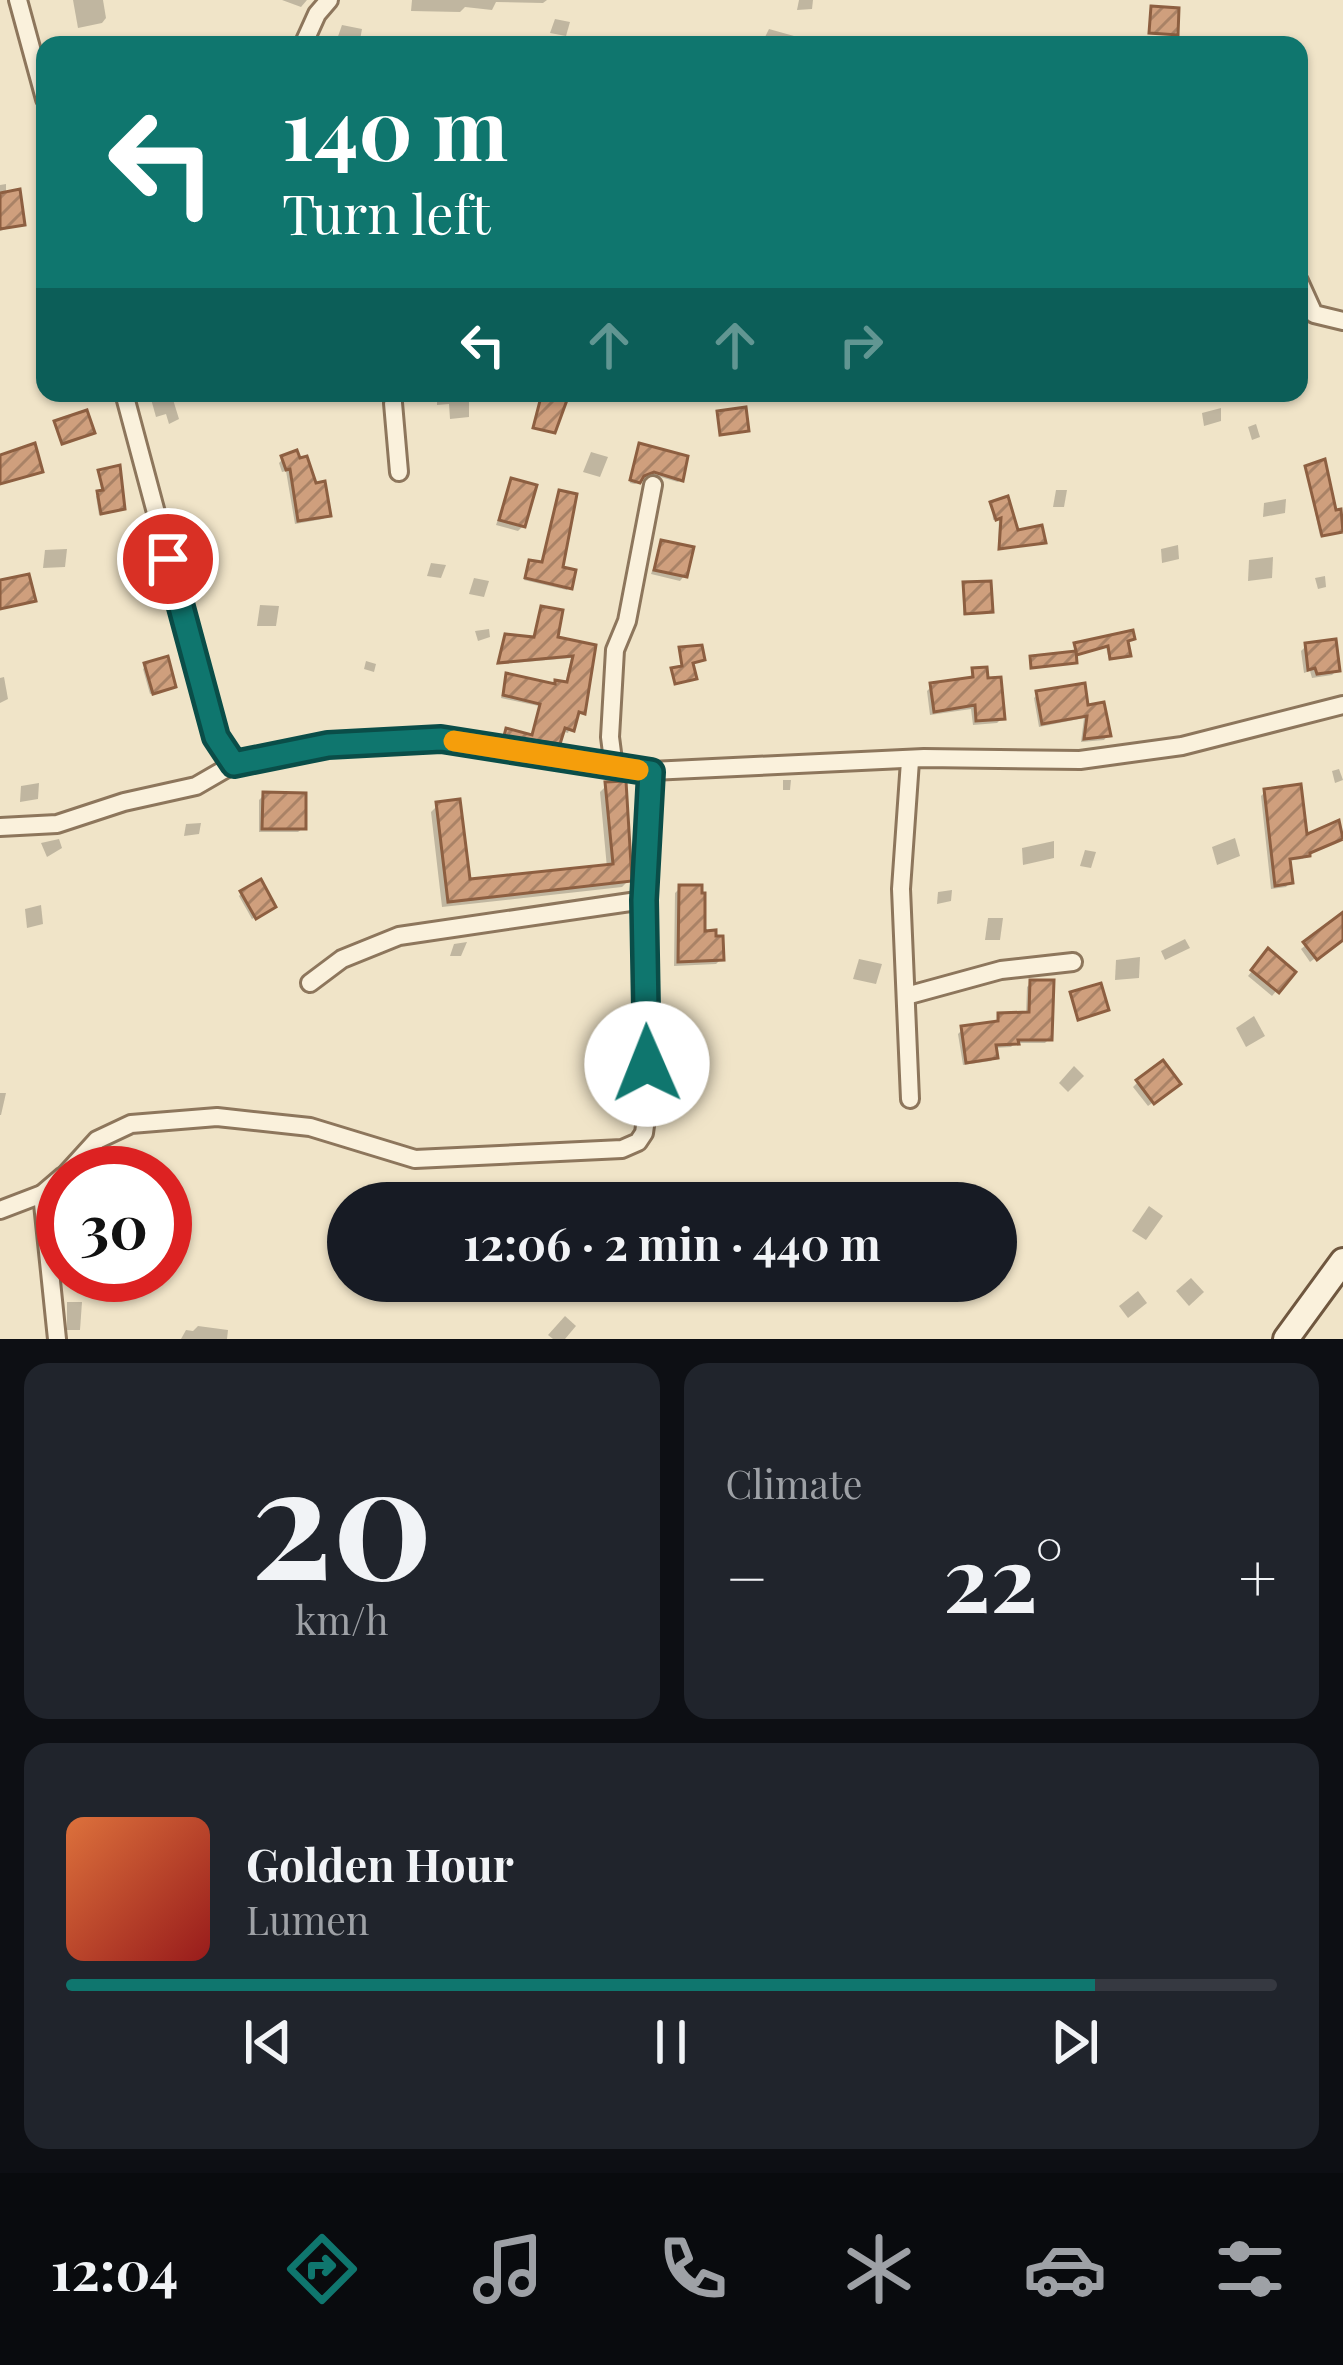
<!DOCTYPE html>
<html lang="en">
<head>
<meta charset="utf-8">
<style>
  :root { --surface:#171b24; --page:#20242c; --text:#f1f3f6; --muted:#9ea1a6; --line:#363941; --accent:#0f766e }
  body { margin:0; font-family:"Playfair Display",serif; background:var(--page); color:var(--text); height:100vh; display:flex; flex-direction:column; font-size:45px; white-space:nowrap }
  * { box-sizing:border-box; margin:0 }
  p { font-size:39px; color:var(--muted) }
  .icon { flex:none; width:66px; height:66px; fill:none; stroke:currentColor; stroke-width:2; stroke-linecap:round; stroke-linejoin:round }
  .map { position:relative; height:1339px; overflow:hidden }
  .sheet { display:flex; flex-direction:column; gap:24px; padding:24px; background:#0d0f14; flex:1 }
  .sheet>* { flex:none }
  .guide { position:absolute; left:36px; top:36px; width:1272px; height:366px; border-radius:24px; box-shadow:0 3px 9px #0004; background:#0f766e; color:#fff; overflow:hidden }
  .speed { position:absolute; left:36px; top:1146px; display:flex; gap:24px; font-size:60px; font-weight:700; text-align:center }
  .speed>* { display:grid; place-content:center; width:156px; height:156px; border-radius:50%; background:var(--surface); box-shadow:0 3px 9px #0004; line-height:1 }
  .speed .limit { border:18px solid #d22; background:#fff; color:#111 }
  .pin { position:absolute; display:grid; place-items:center; width:102px; height:102px; color:#fff; margin:-51px; border:6px solid #fff; border-radius:50%; box-shadow:0 3px 12px #0007 }
  .me { position:absolute; width:132px; margin:-66px; rotate:359deg; stroke-linejoin:round; filter:drop-shadow(0 0 9px #0008) }
  .turn { display:flex; align-items:center; gap:42px; height:252px; padding:0 48px; font-size:54px }
  .turn .icon { width:156px; height:156px; stroke-width:2.5 }
  .turn b { display:block; font-size:84px; line-height:102px }
  .lanes { display:flex; align-items:center; height:114px; padding:0 48px; background:#0003; justify-content:center; gap:60px; direction:ltr }
  .lanes .off { opacity:.35 }
  .big { font-size:90px; font-weight:700; line-height:1.1 }
  .sheet .tile { flex:1; display:flex; flex-direction:column; justify-content:center; gap:18px; min-width:0; padding:0 42px; border-radius:24px; background:var(--page) }
  .sheet .dial { align-items:center; gap:0 }
  .dial b { font-size:156px; line-height:1 }
  .song { display:flex; align-items:center; gap:36px }
  .cover { width:144px; height:144px; border-radius:18px; background:linear-gradient(135deg,hsl(20 70% 55%),hsl(0 70% 35%)) }
  .played { height:12px; border-radius:6px; background:linear-gradient(90deg,var(--accent) 85%,var(--line) 85%) }
  .keys { display:flex; justify-content:space-around; direction:ltr }
  .heat { display:flex; justify-content:space-between; align-items:center; font-size:66px; direction:ltr }
  .sheet .tiles { flex:1; display:grid; gap:24px; grid-template-columns:1fr 1fr }
  .tile:last-child { grid-column:span 2 }
  .trip { position:absolute; left:327px; top:1182px; width:690px; height:120px; border-radius:60px; background:var(--surface); box-shadow:0 3px 9px #0004; font-weight:700; line-height:120px; text-align:center }
  .dock { display:flex; height:192px; justify-content:space-around; align-items:center; background:#090b0e; color:var(--muted) }
  .dock .icon { width:84px; height:84px }
  .dock .current { color:var(--accent) }
  .dock b { font-size:54px; color:var(--text) }
  .map>svg:first-child { display:block }
  .shadow { fill:#0003 }
  .building { fill:url(#building-hatch); stroke:#8d5f41; stroke-width:3 }
  .lines { fill:none; stroke-linecap:round; stroke-linejoin:round }
  .street-casing { stroke:#8d765c; stroke-width:22 }
  .secondary-casing { stroke:#6f573f; stroke-width:30 }
  .street { stroke:#faf1dc; stroke-width:16 }
  .secondary { stroke:#faf1dc; stroke-width:24 }
  .route-casing { stroke:#0a4d48; stroke-width:30 }
  .route { stroke:#0f766e; stroke-width:21 }
  .slow { stroke:#f59e0b; stroke-width:21 }
</style>
</head>
<body>
<div class="map">
<svg width="1343" height="1339" viewBox="0 0 1343 1339">
  <defs>
    <pattern id="building-hatch" width="6" height="6" patternUnits="userSpaceOnUse" patternTransform="scale(3)"><rect width="6" height="6" fill="#cf9f7d"/><path d="M-1 1l2-2M0 6l6-6M5 7l2-2" fill="none" stroke="#a98266"/></pattern>
  </defs>
  <rect width="100%" height="100%" fill="#f0e4c8"/>
  <!-- shadow -->
  <g class="shadow">
    <polygon points="73,0 103,0 106,18 102,23 78,28"/>
    <polygon points="282,0 307,0 301,7"/>
    <polygon points="412,0 547,0 543,3 496,2 492,10 465,7 460,12 411,11"/>
    <polygon points="799,0 813,0 812,9 797,10"/>
    <polygon points="555,19 570,22 566,36 550,33"/>
    <polygon points="342,25 362,29 359,45 335,45"/>
    <polygon points="769,29 794,36 792,45 761,45"/>
    <polygon points="442,36 464,40 463,45 438,45"/>
    <polygon points="6,184 6,195 22,224 0,231 0,185"/>
    <polygon points="171,393 179,419 169,424 166,414 156,417 151,399"/>
    <polygon points="469,393 469,417 450,419 449,404 437,405 437,393"/>
    <polygon points="1221,408 1221,421 1204,426 1202,413"/>
    <polygon points="1256,424 1260,437 1252,440 1248,427"/>
    <polygon points="639,447 680,480 678,482 650,474 635,484 630,483"/>
    <polygon points="591,452 608,457 600,477 583,472"/>
    <polygon points="283,459 298,462 328,515 323,519 295,524 286,471 282,472 279,463"/>
    <polygon points="1306,469 1334,513 1339,533 1320,536"/>
    <polygon points="100,473 122,508 119,511 99,515 96,496 101,493"/>
    <polygon points="511,481 523,526 518,531 496,525"/>
    <polygon points="1056,490 1067,490 1064,507 1053,507"/>
    <polygon points="560,494 559,569 569,587 567,590 524,580 530,563 541,565"/>
    <polygon points="1286,499 1285,513 1263,517 1264,503"/>
    <polygon points="992,504 1016,533 1043,542 998,550 999,518 993,520"/>
    <polygon points="662,543 684,576 680,581 651,574"/>
    <polygon points="1178,545 1179,559 1162,563 1161,549"/>
    <polygon points="67,549 65,567 43,568 45,550"/>
    <polygon points="1273,557 1272,578 1248,581 1249,560"/>
    <polygon points="431,563 446,565 441,578 427,576"/>
    <polygon points="1325,576 1326,587 1318,589 1315,578"/>
    <polygon points="474,578 489,581 484,597 469,594"/>
    <polygon points="964,585 989,611 987,614 963,615"/>
    <polygon points="260,605 279,606 276,626 257,626"/>
    <polygon points="542,609 554,640 593,648 582,712 575,715 568,733 561,731 554,746 502,738 507,732 530,738 539,706 501,698 507,676 553,686 565,685 571,658 501,664 507,638 533,640"/>
    <polygon points="489,629 490,637 478,641 475,631"/>
    <polygon points="1125,641 1126,658 1109,660 1106,647 1074,656 1072,664 1030,669 1031,659 1075,654 1075,646"/>
    <polygon points="1306,646 1337,670 1332,675 1312,678 1310,671 1304,673 1301,651"/>
    <polygon points="366,661 376,664 374,672 364,669"/>
    <polygon points="146,666 170,689 150,694 143,669"/>
    <polygon points="973,671 1002,718 997,723 973,725 971,709 930,715 927,691 932,686 969,680"/>
    <polygon points="4,677 8,699 0,703 0,678"/>
    <polygon points="1038,694 1086,708 1108,735 1104,740 1081,742 1084,718 1039,727 1034,698"/>
    <polygon points="1339,769 1343,780 1335,783 1332,771"/>
    <polygon points="783,780 791,780 790,790 783,790"/>
    <polygon points="39,783 38,799 20,802 21,786"/>
    <polygon points="607,785 629,880 622,887 442,907 431,812 438,805 468,882 607,868 600,792"/>
    <polygon points="1265,792 1305,838 1338,824 1343,837 1302,859 1287,861 1290,882 1286,887 1271,889 1261,796"/>
    <polygon points="264,795 303,828 298,832 259,832 259,800"/>
    <polygon points="201,823 199,834 184,836 186,824"/>
    <polygon points="1235,838 1240,856 1217,865 1212,847"/>
    <polygon points="59,839 62,848 47,857 41,843"/>
    <polygon points="1054,841 1054,858 1023,865 1022,848"/>
    <polygon points="1085,850 1096,852 1091,868 1080,866"/>
    <polygon points="680,888 702,934 721,959 716,964 674,966 675,893"/>
    <polygon points="952,890 951,901 937,904 938,892"/>
    <polygon points="242,893 270,909 252,919 239,896"/>
    <polygon points="41,905 43,924 27,928 25,909"/>
    <polygon points="1343,916 1343,937 1310,962 1301,949"/>
    <polygon points="988,918 1003,918 1000,940 985,940"/>
    <polygon points="1185,939 1190,948 1165,960 1161,951"/>
    <polygon points="467,942 461,956 450,956 454,944"/>
    <polygon points="1268,952 1292,972 1272,996 1248,976"/>
    <polygon points="1140,957 1139,978 1115,980 1116,960"/>
    <polygon points="859,959 882,964 876,984 853,979"/>
    <polygon points="1031,983 1049,1039 1045,1043 1015,1043 1011,1047 994,1048 995,1057 991,1061 963,1065 958,1034 963,1029 995,1024 999,1016 1026,1015 1027,987"/>
    <polygon points="1254,1016 1265,1036 1246,1047 1236,1028"/>
    <polygon points="1074,1066 1084,1076 1068,1092 1059,1083"/>
    <polygon points="1138,1082 1172,1088 1148,1106 1133,1087"/>
    <polygon points="0,1093 6,1093 1,1115 0,1115"/>
    <polygon points="168,1187 176,1206 165,1213 165,1189"/>
    <polygon points="1149,1206 1163,1216 1146,1240 1132,1231"/>
    <polygon points="1191,1278 1204,1292 1189,1306 1176,1291"/>
    <polygon points="1138,1291 1147,1303 1128,1318 1119,1306"/>
    <polygon points="67,1302 82,1302 80,1330 67,1330"/>
    <polygon points="565,1316 576,1326 565,1339 553,1339 548,1335"/>
    <polygon points="198,1326 228,1330 227,1339 181,1339 186,1330 193,1331"/>
  </g>
  <!-- building -->
  <g class="building">
    <polygon points="1151,6 1179,8 1178,35 1149,33"/>
    <polygon points="20,189 25,225 0,229 0,193"/>
    <polygon points="542,393 567,400 555,433 533,428"/>
    <polygon points="746,407 749,431 720,435 717,411"/>
    <polygon points="87,410 95,433 62,444 54,421"/>
    <polygon points="35,443 43,472 0,484 0,455"/>
    <polygon points="639,443 688,456 683,481 654,472 644,476 640,483 630,480"/>
    <polygon points="297,450 300,458 307,456 316,483 325,481 331,516 298,521 290,469 286,470 281,456"/>
    <polygon points="1325,459 1336,510 1341,509 1343,532 1322,536 1305,466"/>
    <polygon points="120,465 125,509 101,514 97,491 103,490 98,470"/>
    <polygon points="511,478 537,485 525,527 499,520"/>
    <polygon points="559,490 577,494 563,567 576,570 572,589 525,578 529,560 542,562"/>
    <polygon points="1008,496 1018,530 1042,525 1046,543 999,549 1001,518 996,520 990,502"/>
    <polygon points="661,540 694,547 687,577 654,570"/>
    <polygon points="29,574 36,601 0,609 0,580"/>
    <polygon points="991,581 993,612 965,614 963,582"/>
    <polygon points="541,606 563,610 558,637 596,645 585,714 579,712 574,731 565,728 560,744 504,736 506,728 532,735 540,704 503,695 506,673 555,684 555,680 567,682 573,656 498,663 505,634 534,637"/>
    <polygon points="1133,630 1135,639 1128,641 1131,656 1110,659 1108,646 1077,655 1076,651 1077,663 1031,668 1030,656 1076,651 1074,643"/>
    <polygon points="1336,639 1340,671 1317,674 1315,668 1308,670 1305,643"/>
    <polygon points="702,645 705,660 693,663 697,679 675,684 671,668 682,666 679,647"/>
    <polygon points="168,656 176,687 153,694 144,663"/>
    <polygon points="987,667 988,678 1001,677 1005,719 976,721 975,705 934,712 930,683 973,677 972,668"/>
    <polygon points="1085,683 1088,705 1104,702 1111,736 1084,739 1087,716 1042,724 1036,691"/>
    <polygon points="626,781 632,881 448,902 436,802 460,799 470,879 613,864 605,782"/>
    <polygon points="1301,784 1307,834 1339,820 1343,839 1310,853 1310,856 1290,859 1293,883 1275,886 1264,789"/>
    <polygon points="263,792 306,793 306,829 262,829"/>
    <polygon points="261,879 276,907 256,919 240,891"/>
    <polygon points="679,885 702,885 702,893 705,893 705,931 716,930 716,936 723,936 724,960 678,962"/>
    <polygon points="1343,912 1343,940 1317,960 1303,942"/>
    <polygon points="1268,948 1296,972 1279,993 1251,970"/>
    <polygon points="1030,980 1054,980 1052,1040 1018,1040 1019,1044 996,1045 998,1058 966,1063 961,1026 998,1021 998,1013 1029,1012"/>
    <polygon points="1101,983 1109,1010 1078,1020 1070,992"/>
    <polygon points="1163,1060 1181,1084 1154,1104 1136,1080"/>
  </g>
  <g class="lines">
    <!-- street casing -->
    <g class="street-casing">
      <g id="street">
        <polyline points="18,0 45,99"/>
        <polyline points="303,45 317,14 329,0"/>
        <polyline points="1299,281 1314,314 1343,321"/>
        <polyline points="124,393 216,737 234,764"/>
        <polyline points="393,403 399,472"/>
        <polyline points="614,768 610,737 615,650 627,621 653,485"/>
        <polyline points="0,827 57,824 124,802 196,786 234,764 328,745 441,739 651,771 924,758 1080,760 1182,746 1343,705"/>
        <polyline points="310,983 342,959 399,936 644,900"/>
        <polyline points="906,996 1001,970 1073,962"/>
        <polyline points="910,1099 901,889 910,761"/>
        <polyline points="67,1173 97,1140 131,1124 217,1117 310,1127 415,1159 622,1149 638,1142 644,1133 648,1104 644,900 651,771"/>
        <polyline points="42,1194 57,1339"/>
        <polyline points="0,1210 42,1194 63,1176"/>
      </g>
    </g>
    <!-- secondary casing -->
    <g class="secondary-casing">
      <polyline id="secondary" points="1286,1339 1343,1261"/>
    </g>
    <!-- street -->
    <use href="#street" class="street"/>
    <!-- secondary -->
    <use href="#secondary" class="secondary"/>
  </g>
  <g class="lines">
    <!-- route casing -->
    <g class="route-casing">
      <polyline id="route" points="168,559 216,737 234,764 328,745 441,739 651,772 644,900 647,1064"/>
    </g>
    <!-- route -->
    <use href="#route" class="route"/>
    <!-- slow -->
    <polyline class="slow" points="454,741 638,770"/>
  </g>
</svg>
<div class="speed"><div class="limit">30</div></div>
<div class="pin" style="left:168px;top:559px;background:#d93025"><svg class="icon" aria-label="arrive" viewBox="0 0 24 24"><path d="M6 21V4h12l-3 4 3 4H6"/></svg></div>
<svg class="me" style="left:647px;top:1064px" viewBox="-20 -20 40 40"><circle r="19" fill="#fff"/><path d="M0-13L10 11 0 6-10 11z" fill="#0f766e"/></svg>
<div class="trip">12:06 · 2 min · 440 m</div>
<div class="guide">
<div class="turn"><svg class="icon" aria-label="left" viewBox="0 0 24 24"><path d="M17 20v-9H6M10 6l-5 5 5 5"/></svg><div><b>140 m</b>Turn left</div></div>
<div class="lanes"><svg class="icon" aria-label="left" viewBox="0 0 24 24"><path d="M17 20v-9H6M10 6l-5 5 5 5"/></svg><svg class="icon off" aria-label="ahead" viewBox="0 0 24 24"><path d="M12 20V5M6 11l6-6 6 6"/></svg><svg class="icon off" aria-label="ahead" viewBox="0 0 24 24"><path d="M12 20V5M6 11l6-6 6 6"/></svg><svg class="icon off" aria-label="right" viewBox="0 0 24 24"><path d="M7 20v-9h11M14 6l5 5-5 5"/></svg></div>
</div>
</div>
<section class="sheet">
<div class="tiles">
<div class="tile dial"><b>20</b><p>km/h</p></div>
<div class="tile"><p>Climate</p>
<div class="heat"><a>−</a><b class="big">22°</b><a>+</a></div>
</div>
<div class="tile">
<div class="song"><i class="cover"></i><div><b>Golden Hour</b><p>Lumen</p></div></div>
<div class="played"></div>
<div class="keys"><svg class="icon" aria-label="previous" viewBox="0 0 24 24"><path d="M18 5L8 12l10 7zM5 5v14"/></svg><svg class="icon" aria-label="pause" viewBox="0 0 24 24"><path d="M8 5v14M16 5v14"/></svg><svg class="icon" aria-label="next" viewBox="0 0 24 24"><path d="M6 5l10 7-10 7zM19 5v14"/></svg></div>
</div>
</div>
</section>
<nav class="dock">
<b>12:04</b>
<svg class="icon current" aria-label="directions" viewBox="0 0 24 24"><path d="M12 3l9 9-9 9-9-9zM9 14v-3h6M13 9l2 2-2 2"/></svg>
<svg class="icon" aria-label="music" viewBox="0 0 24 24"><path d="M9 18V5l10-2v13"/><circle cx="6" cy="18" r="3"/><circle cx="16" cy="16" r="3"/></svg>
<svg class="icon" aria-label="phone" viewBox="0 0 24 24"><path d="M5 4h4l2 5-3 2q2 4 5 5l2-3 5 2v4C11 20 4 13 5 4z"/></svg>
<svg class="icon" aria-label="climate" viewBox="0 0 24 24"><path d="M12 3v18M4 7l16 10M4 17L20 7"/></svg>
<svg class="icon" aria-label="car" viewBox="0 0 24 24"><path d="M5 17H2v-5l4-1 3-4h7l3 4 3 1v5h-3M9 17h6M6 11h13"/><circle cx="7" cy="17" r="2"/><circle cx="17" cy="17" r="2"/></svg>
<svg class="icon" aria-label="filters" viewBox="0 0 24 24"><path d="M4 7h16M4 17h16"/><circle cx="9" cy="7" r="2"/><circle cx="15" cy="17" r="2"/></svg>
</nav>
</body>
</html>
